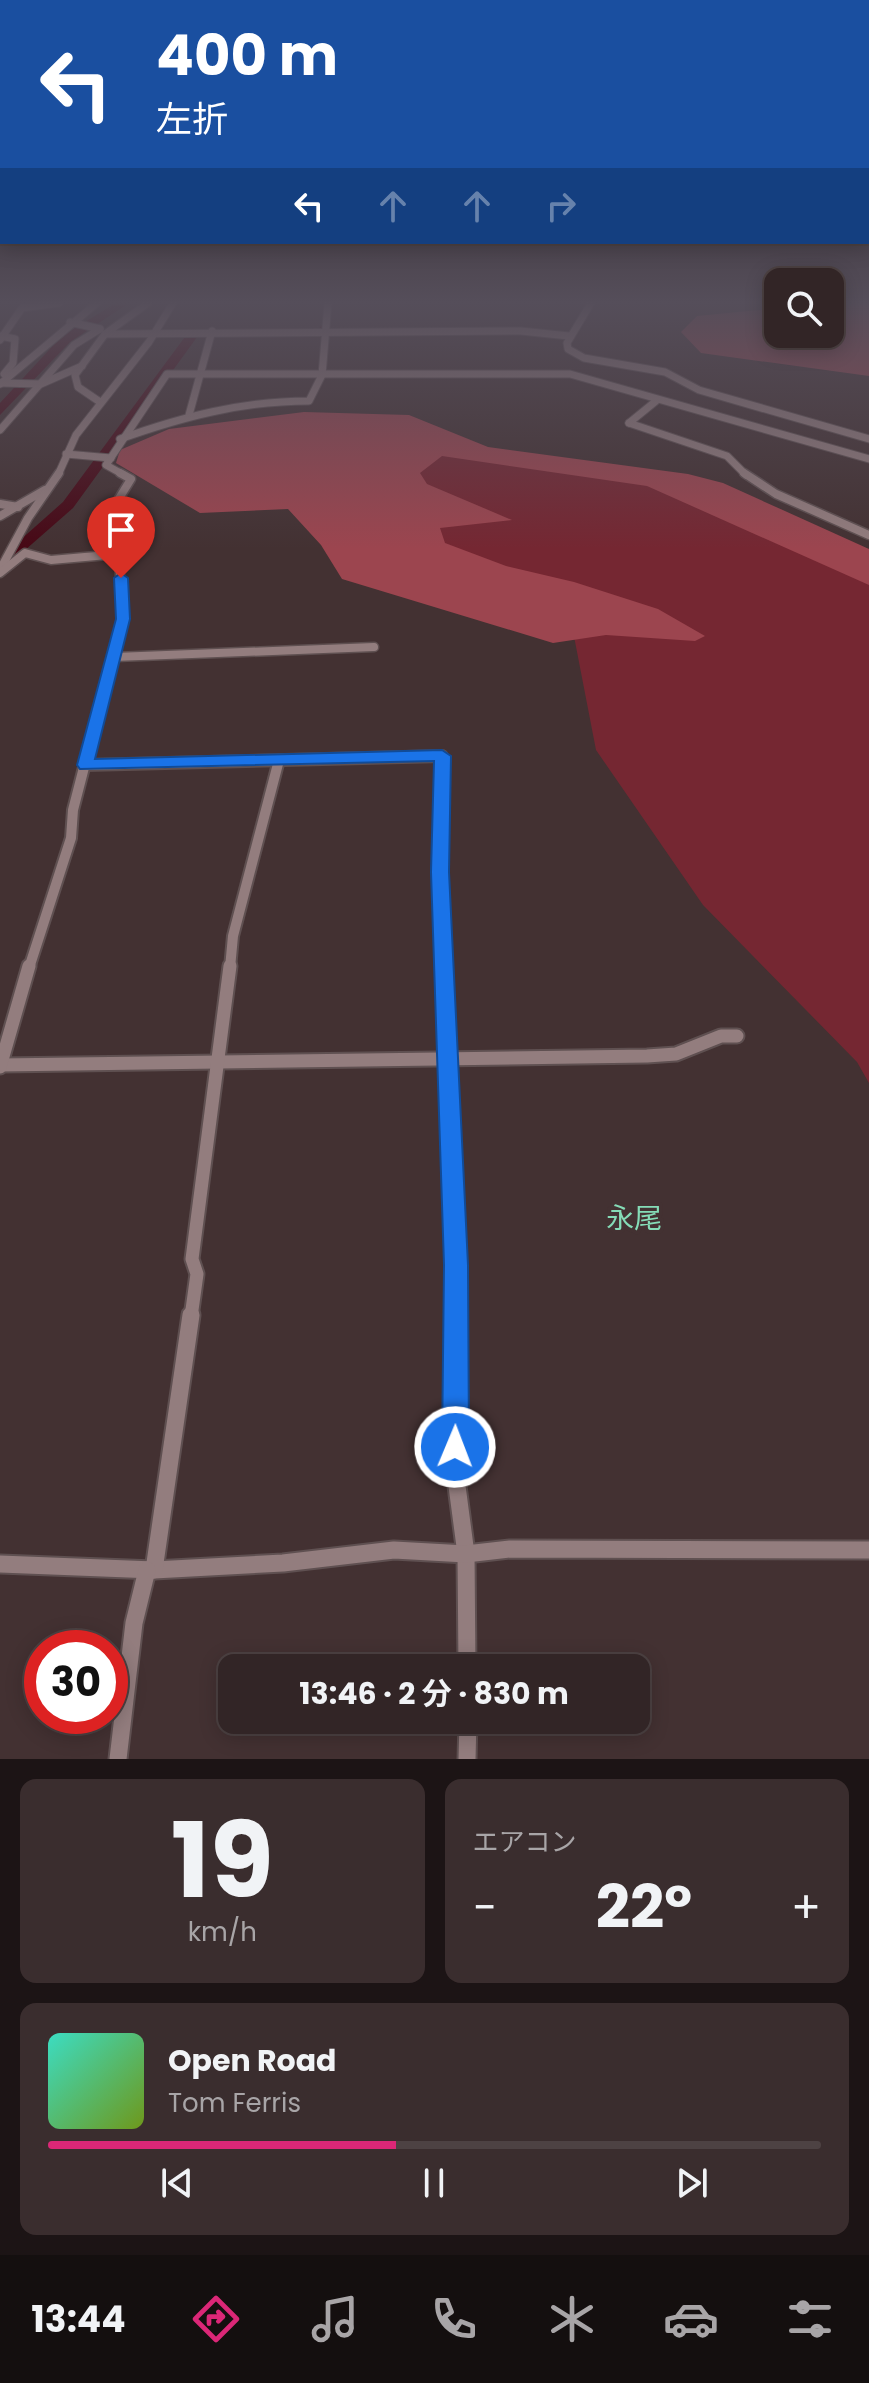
<!DOCTYPE html>
<html lang="ja">
<head>
<meta charset="utf-8">
<style>
  :root { --surface:#322526; --page:#3a2d2e; --text:#f1f3f6; --muted:#a8a5a7; --line:#4d4243; --accent:#db2777 }
  body { margin:0; font-family:Poppins,"Noto Sans JP",sans-serif; background:var(--page); color:var(--text); height:100vh; display:flex; flex-direction:column; font-size:30px; white-space:nowrap }
  * { box-sizing:border-box; margin:0 }
  p { font-size:26px; color:var(--muted) }
  .icon { flex:none; width:44px; height:44px; fill:none; stroke:currentColor; stroke-width:2; stroke-linecap:round; stroke-linejoin:round }
  .map { position:relative; height:1759px; overflow:hidden }
  .details { display:flex; flex-direction:column; gap:20px; padding:20px; background:#1c1415; flex:1 }
  .details>* { flex:none }
  .top-card { position:absolute; left:0px; top:0px; width:870px; height:244px; box-shadow:0 4px 20px #0003,0 0 0 2px var(--line); background:#1a4fa0; color:#fff; overflow:hidden }
  .tools { position:absolute; left:764px; top:268px; display:grid; gap:16px }
  .tools a { display:grid; place-items:center; width:80px; height:80px; border-radius:16px; background:var(--surface); box-shadow:0 4px 20px #0003,0 0 0 2px var(--line); font-size:40px }
  .speed { position:absolute; left:24px; top:1630px; display:flex; gap:16px; font-size:40px; font-weight:700; text-align:center }
  .speed>* { display:grid; place-content:center; width:104px; height:104px; border-radius:50%; background:var(--surface); box-shadow:0 4px 20px #0003,0 0 0 2px var(--line); line-height:1 }
  .speed .limit { border:12px solid #d22; background:#fff; color:#111 }
  .pin { position:absolute; display:grid; place-items:center; width:68px; height:68px; color:#fff; margin:-82px -34px; border-radius:50% 50% 50% 0; rotate:-45deg; box-shadow:0 0 8px #0007 }
  .pin .icon { rotate:45deg }
  .me { position:absolute; width:88px; margin:-44px; rotate:1deg; stroke-linejoin:round; filter:drop-shadow(0 0 6px #0008) }
  .turn { display:flex; align-items:center; gap:28px; height:168px; padding:0 24px; font-size:36px }
  .turn .icon { width:104px; height:104px; stroke-width:2.5 }
  .turn b { display:block; font-size:56px; line-height:68px }
  .lanes { display:flex; align-items:center; height:76px; padding:0 24px; background:#0003; justify-content:center; gap:40px; direction:ltr }
  .lanes .off { opacity:.35 }
  .big { font-size:60px; font-weight:700; line-height:1.1 }
  .details .widget { flex:1; display:flex; flex-direction:column; justify-content:center; gap:12px; min-width:0; padding:0 28px; border-radius:16px; background:var(--page) }
  .details .dial { align-items:center; gap:0 }
  .dial b { font-size:104px; line-height:1 }
  .song { display:flex; align-items:center; gap:24px }
  .cover { width:96px; height:96px; border-radius:12px; background:linear-gradient(135deg,hsl(170 70% 55%),hsl(80 70% 35%)) }
  .played { height:8px; border-radius:4px; background:linear-gradient(90deg,var(--accent) 45%,var(--line) 45%) }
  .keys { display:flex; justify-content:space-around; direction:ltr }
  .heat { display:flex; justify-content:space-between; align-items:center; font-size:44px; direction:ltr }
  .details .tiles { flex:1; display:grid; gap:20px; grid-template-columns:1fr 1fr }
  .widget:last-child { grid-column:span 2 }
  .trip { position:absolute; left:218px; top:1654px; width:432px; height:80px; border-radius:16px; background:var(--surface); box-shadow:0 4px 20px #0003,0 0 0 2px var(--line); font-weight:700; line-height:80px; text-align:center }
  .menu { display:flex; height:128px; justify-content:space-around; align-items:center; background:#140f0f; color:var(--muted) }
  .menu .icon { width:56px; height:56px }
  .menu .selected { color:var(--accent) }
  .menu b { font-size:36px; color:var(--text) }
  .map>svg:first-child { display:block }
  .green { fill:#752732 }
  .forest { fill:#9c454f }
  .lines { fill:none; stroke-linecap:round; stroke-linejoin:round }
  .stream { stroke:#470815; stroke-width:2 }
  .river { fill:#470815; fill-rule:evenodd }
  .street-far4-casing { stroke:#5f5051; stroke-width:9 }
  .street-far3-casing { stroke:#5f5051; stroke-width:11 }
  .street-far2-casing { stroke:#5f5051; stroke-width:14 }
  .street-far1-casing { stroke:#5f5051; stroke-width:17 }
  .street-casing { stroke:#5f5051; stroke-width:21 }
  .street-far4 { stroke:#937d7e; stroke-width:7 }
  .street-far3 { stroke:#937d7e; stroke-width:8 }
  .street-far2 { stroke:#937d7e; stroke-width:10 }
  .street-far1 { stroke:#937d7e; stroke-width:13 }
  .street { stroke:#937d7e; stroke-width:17 }
  .route { fill:#1a73e8; stroke:#114b97; stroke-width:2 }
  .labels { text-anchor:middle; dominant-baseline:central; stroke-width:8; stroke-linejoin:round; paint-order:stroke }
  .near-neighbourhood-label { font-size:28px; fill:#85dcb7; stroke:#433132 }
</style>
</head>
<body>
<div class="map">
<svg width="869" height="1759" viewBox="0 0 869 1759">
  <rect width="100%" height="100%" fill="#433132"/>
  <!-- green -->
  <polygon class="green" points="429,448 727,497 869,575 869,1083 857,1062 703,905 596,750 566,595 391,531"/>
  <!-- forest -->
  <g class="forest">
    <polygon points="840,303 869,303 869,376 701,353 681,332 697,316 778,308 778,334 830,334 830,305"/>
    <polygon points="304,412 409,415 488,447 688,474 723,483 869,549 869,585 647,486 442,456 420,473 427,484 512,520 440,528 445,543 506,566 574,582 658,609 705,636 695,641 606,635 553,643 342,579 321,545 288,509 200,513 116,463 120,450 169,429"/>
  </g>
  <g class="lines">
    <!-- stream -->
    <polyline class="stream" points="196,331 320,329 323,325"/>
    <!-- river -->
    <g class="river">
      <polygon points="116,303 129,303 70,342 0,415 0,403 62,336"/>
      <polygon points="190,330 200,333 73,508 0,572 0,558 63,502"/>
    </g>
    <!-- street-far4 casing -->
    <g class="street-far4-casing">
      <g id="street-far4">
        <polyline points="591,303 567,343 568,349 584,358 665,372 699,390 869,439"/>
        <polyline points="70,322 100,329"/>
        <polyline points="105,334 521,331 569,336"/>
        <polyline points="0,336 15,339 13,363 4,374"/>
        <polyline points="0,340 22,308 59,303"/>
        <polyline points="0,383 41,384 82,366"/>
        <polyline points="0,384 97,303"/>
        <polyline points="100,402 78,387 75,375 105,334 148,303"/>
        <polyline points="189,415 212,331"/>
        <polyline points="629,423 727,456 746,475"/>
        <polyline points="629,423 656,401"/>
        <polyline points="0,430 74,345 100,329"/>
        <path d="M120,439C182,417 242,401 309,401L322,375L328,303"/>
        <polyline points="66,454 111,458"/>
        <polyline points="58,475 76,435 149,342 173,303"/>
        <polyline points="124,475 106,465 167,374 570,374 869,459"/>
      </g>
    </g>
    <!-- street-far3 casing -->
    <g class="street-far3-casing">
      <g id="street-far3">
        <polyline points="744,473 776,494 869,535"/>
        <polyline points="0,504 18,507"/>
        <polyline points="0,516 45,490"/>
        <polyline points="0,570 28,518 59,473"/>
        <polyline points="0,573 25,553 51,560 119,554"/>
        <polyline points="115,657 374,647"/>
        <polyline points="104,692 123,619 115,505 131,479 120,473"/>
      </g>
    </g>
    <!-- street-far2 casing -->
    <g class="street-far2-casing">
      <g id="street-far2">
        <polyline points="85,765 442,756 440,872 444,968"/>
        <polyline points="29,968 71,838 73,810 104,690"/>
        <polyline points="230,968 233,936 279,760"/>
      </g>
    </g>
    <!-- street-far1 casing -->
    <g class="street-far1-casing">
      <g id="street-far1">
        <polyline points="444,966 456,1317"/>
        <polyline points="0,1065 647,1056 676,1054 721,1036 737,1036"/>
        <polyline points="0,1067 29,966"/>
        <polyline points="191,1317 197,1274 192,1259 230,966"/>
      </g>
    </g>
    <!-- street casing -->
    <g class="street-casing">
      <g id="street">
        <polyline points="456,1315 455,1471 466,1554 467,1668"/>
        <polyline points="0,1564 154,1570 283,1563 394,1550 466,1554 510,1549 869,1550"/>
        <polyline points="154,1570 191,1315"/>
        <polyline points="118,1759 134,1623 147,1570"/>
        <polyline points="467,1759 468,1720"/>
      </g>
    </g>
    <!-- street-far4 -->
    <use href="#street-far4" class="street-far4"/>
    <!-- street-far3 -->
    <use href="#street-far3" class="street-far3"/>
    <!-- street-far2 -->
    <use href="#street-far2" class="street-far2"/>
    <!-- street-far1 -->
    <use href="#street-far1" class="street-far1"/>
    <!-- street -->
    <use href="#street" class="street"/>
  </g>
  <!-- sky -->
  <linearGradient id="sky" x2="0" y2="1"><stop stop-color="#251b1c"/><stop offset="0.55" stop-color="#554e5a"/><stop offset="1" stop-color="#554e5a" stop-opacity="0"/></linearGradient>
  <rect width="869" height="549" fill="url(#sky)"/>
  <!-- route -->
  <polygon class="route" points="121,573 128,578 130,619 95,759 442,750 451,756 449,872 468,1265 469,1447 465,1456 455,1460 446,1456 442,1447 444,1265 431,872 434,761 80,769 77,765 116,619 114,578"/>
  <g class="labels">
    <!-- near-neighbourhood labels -->
    <g class="near-neighbourhood-label">
      <text x="634" y="1218">永尾</text>
    </g>
  </g>
</svg>
<div class="tools">
<a><svg class="icon" aria-label="search" viewBox="0 0 24 24"><circle cx="10" cy="10" r="6"/><path d="M15 15l6 6"/></svg></a>
</div>
<div class="speed"><div class="limit">30</div></div>
<div class="pin" style="left:121px;top:578px;background:#d93025"><svg class="icon" aria-label="arrive" viewBox="0 0 24 24"><path d="M6 21V4h12l-3 4 3 4H6"/></svg></div>
<svg class="me" style="left:455px;top:1447px" viewBox="-20 -20 40 40"><circle r="17" fill="#1a73e8" stroke="#fff" stroke-width="3"/><path d="M0-11L8 9 0 5-8 9z" fill="#fff"/></svg>
<div class="trip">13:46 · 2 分 · 830 m</div>
<div class="top-card">
<div class="turn"><svg class="icon" aria-label="left" viewBox="0 0 24 24"><path d="M17 20v-9H6M10 6l-5 5 5 5"/></svg><div><b>400 m</b>左折</div></div>
<div class="lanes"><svg class="icon" aria-label="left" viewBox="0 0 24 24"><path d="M17 20v-9H6M10 6l-5 5 5 5"/></svg><svg class="icon off" aria-label="ahead" viewBox="0 0 24 24"><path d="M12 20V5M6 11l6-6 6 6"/></svg><svg class="icon off" aria-label="ahead" viewBox="0 0 24 24"><path d="M12 20V5M6 11l6-6 6 6"/></svg><svg class="icon off" aria-label="right" viewBox="0 0 24 24"><path d="M7 20v-9h11M14 6l5 5-5 5"/></svg></div>
</div>
</div>
<section class="details">
<div class="tiles">
<div class="widget dial"><b>19</b><p>km/h</p></div>
<div class="widget"><p>エアコン</p>
<div class="heat"><a>−</a><b class="big">22°</b><a>+</a></div>
</div>
<div class="widget">
<div class="song"><i class="cover"></i><div><b>Open Road</b><p>Tom Ferris</p></div></div>
<div class="played"></div>
<div class="keys"><svg class="icon" aria-label="previous" viewBox="0 0 24 24"><path d="M18 5L8 12l10 7zM5 5v14"/></svg><svg class="icon" aria-label="pause" viewBox="0 0 24 24"><path d="M8 5v14M16 5v14"/></svg><svg class="icon" aria-label="next" viewBox="0 0 24 24"><path d="M6 5l10 7-10 7zM19 5v14"/></svg></div>
</div>
</div>
</section>
<nav class="menu">
<b>13:44</b>
<svg class="icon selected" aria-label="directions" viewBox="0 0 24 24"><path d="M12 3l9 9-9 9-9-9zM9 14v-3h6M13 9l2 2-2 2"/></svg>
<svg class="icon" aria-label="music" viewBox="0 0 24 24"><path d="M9 18V5l10-2v13"/><circle cx="6" cy="18" r="3"/><circle cx="16" cy="16" r="3"/></svg>
<svg class="icon" aria-label="phone" viewBox="0 0 24 24"><path d="M5 4h4l2 5-3 2q2 4 5 5l2-3 5 2v4C11 20 4 13 5 4z"/></svg>
<svg class="icon" aria-label="climate" viewBox="0 0 24 24"><path d="M12 3v18M4 7l16 10M4 17L20 7"/></svg>
<svg class="icon" aria-label="car" viewBox="0 0 24 24"><path d="M5 17H2v-5l4-1 3-4h7l3 4 3 1v5h-3M9 17h6M6 11h13"/><circle cx="7" cy="17" r="2"/><circle cx="17" cy="17" r="2"/></svg>
<svg class="icon" aria-label="filters" viewBox="0 0 24 24"><path d="M4 7h16M4 17h16"/><circle cx="9" cy="7" r="2"/><circle cx="15" cy="17" r="2"/></svg>
</nav>
</body>
</html>
